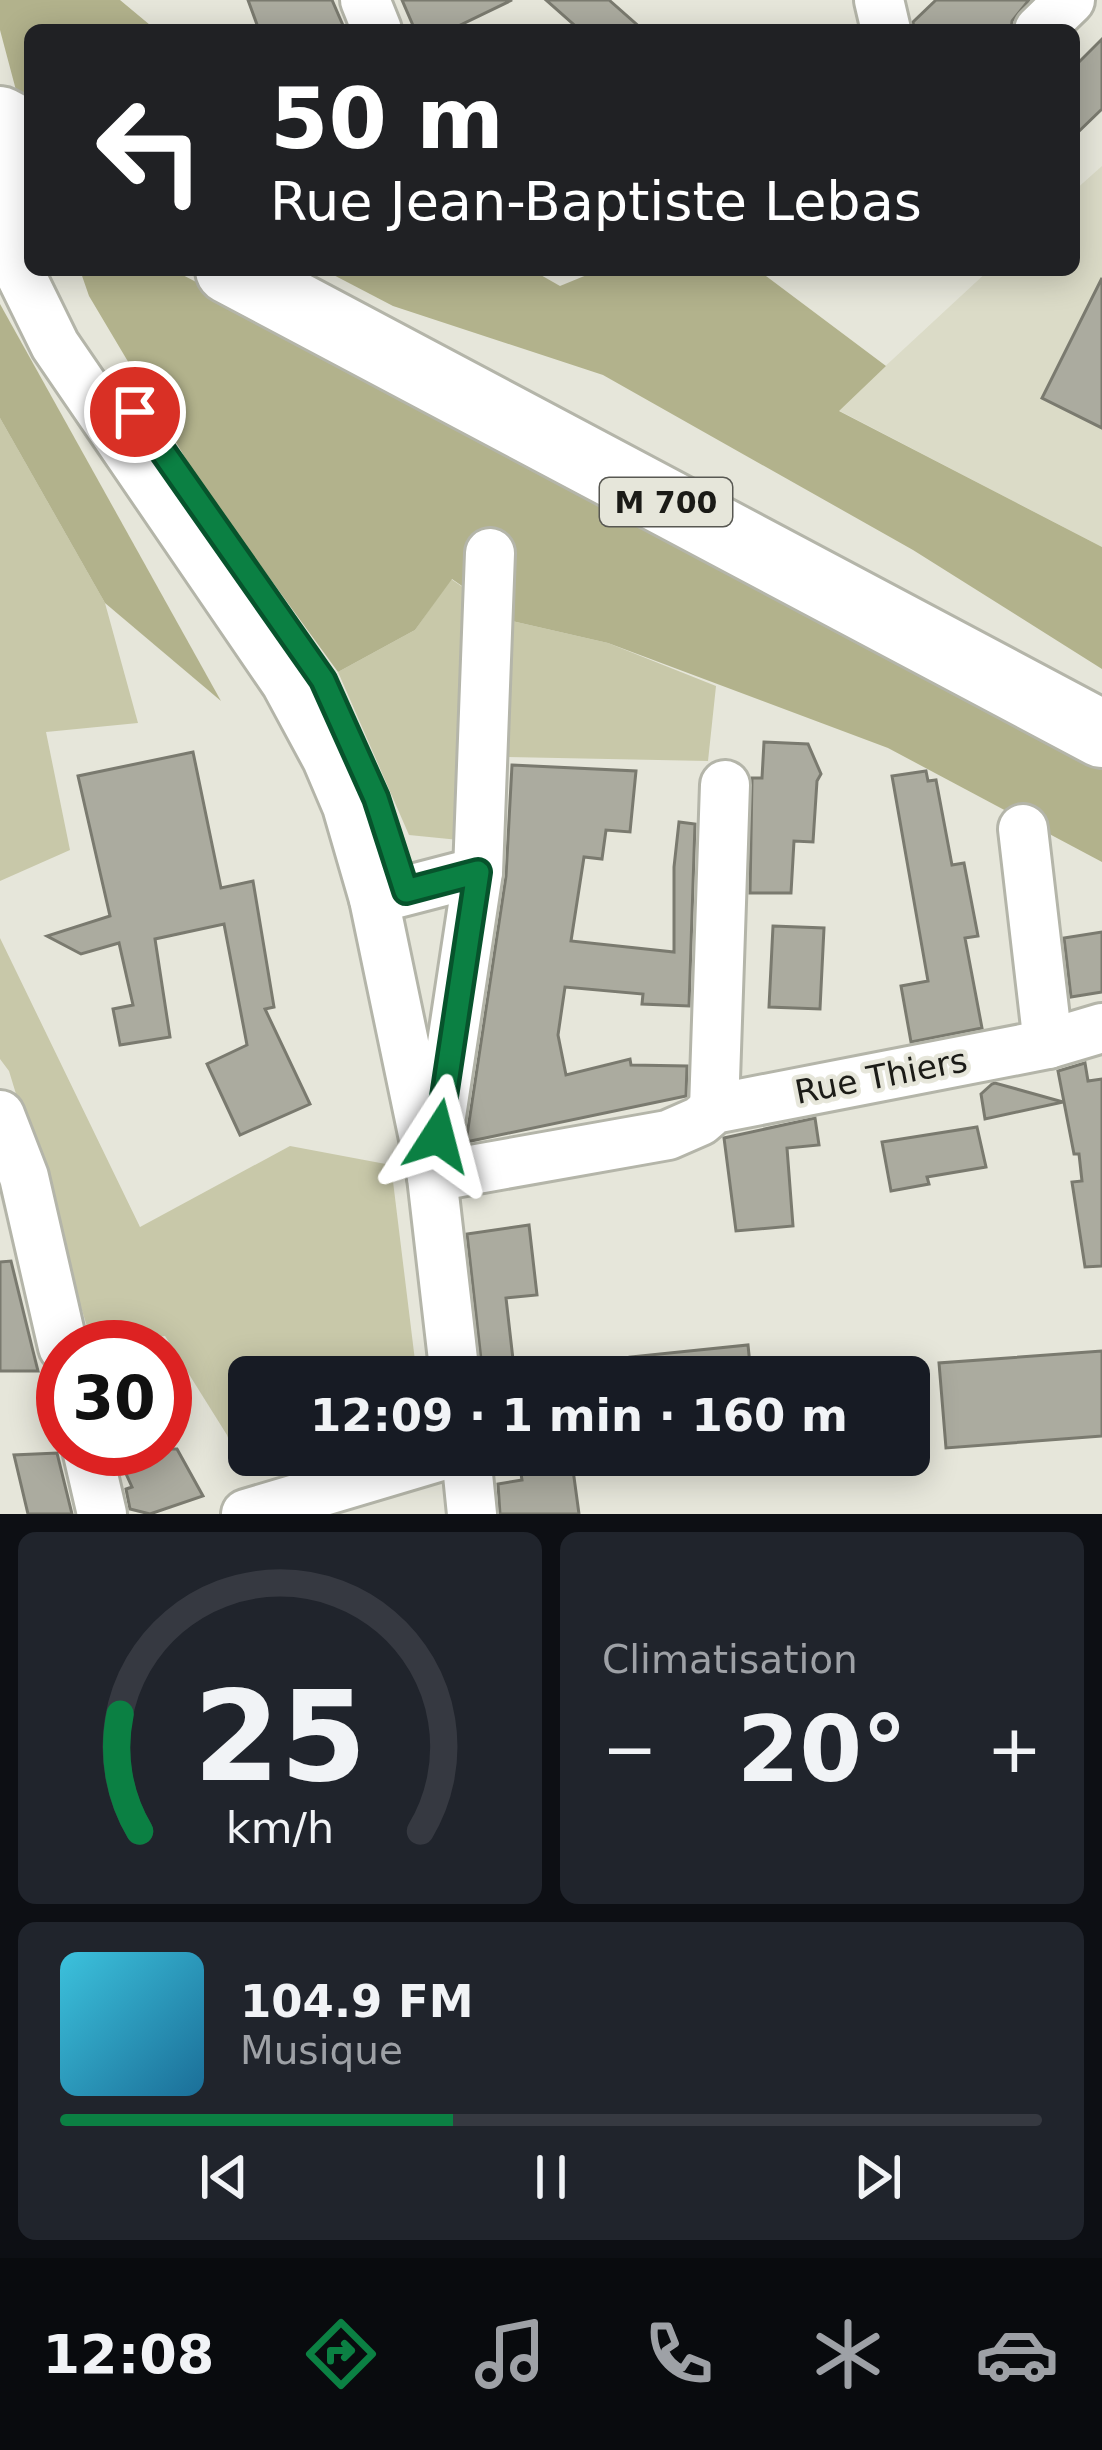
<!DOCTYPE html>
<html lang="fr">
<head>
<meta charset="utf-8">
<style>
  :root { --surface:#171b24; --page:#20242c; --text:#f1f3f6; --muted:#9ea1a6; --line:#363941; --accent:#0b8043 }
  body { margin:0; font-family:"DejaVu Sans",sans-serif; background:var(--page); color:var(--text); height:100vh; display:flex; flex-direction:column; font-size:45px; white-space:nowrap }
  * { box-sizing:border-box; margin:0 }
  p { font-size:39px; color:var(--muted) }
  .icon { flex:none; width:66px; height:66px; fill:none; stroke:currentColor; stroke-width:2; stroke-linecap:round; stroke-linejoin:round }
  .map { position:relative; height:1514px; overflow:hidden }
  .drawer { display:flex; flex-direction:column; gap:18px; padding:18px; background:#0d0f14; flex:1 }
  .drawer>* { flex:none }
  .guide { position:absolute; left:24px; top:24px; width:1056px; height:252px; border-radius:18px; box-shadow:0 6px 30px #0003; background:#202124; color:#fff; overflow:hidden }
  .speed { position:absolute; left:36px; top:1320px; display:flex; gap:24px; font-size:60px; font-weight:700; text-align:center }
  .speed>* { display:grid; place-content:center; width:156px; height:156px; border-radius:50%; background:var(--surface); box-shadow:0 6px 30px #0003; line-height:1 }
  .speed .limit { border:18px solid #d22; background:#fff; color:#111 }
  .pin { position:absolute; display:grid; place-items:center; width:102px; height:102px; color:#fff; margin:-51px; border:6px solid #fff; border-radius:50%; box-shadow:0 3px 12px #0007 }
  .me { position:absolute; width:132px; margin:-66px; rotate:9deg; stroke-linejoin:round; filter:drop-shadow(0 0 9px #0008) }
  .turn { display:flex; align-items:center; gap:42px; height:252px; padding:0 48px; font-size:54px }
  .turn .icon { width:156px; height:156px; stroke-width:2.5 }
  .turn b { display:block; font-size:84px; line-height:102px }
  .big { font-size:90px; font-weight:600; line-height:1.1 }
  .drawer .widget { flex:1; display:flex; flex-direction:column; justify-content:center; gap:18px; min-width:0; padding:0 42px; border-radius:18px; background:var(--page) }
  .drawer .dial { align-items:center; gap:0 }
  .dial svg { height:312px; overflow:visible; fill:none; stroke:var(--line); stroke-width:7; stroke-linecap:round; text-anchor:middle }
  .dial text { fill:var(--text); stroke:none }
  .song { display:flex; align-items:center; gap:36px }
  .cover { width:144px; height:144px; border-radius:18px; background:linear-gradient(135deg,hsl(190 70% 55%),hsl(200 70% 35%)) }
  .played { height:12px; border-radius:6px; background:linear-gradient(90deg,var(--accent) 40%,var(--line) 40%) }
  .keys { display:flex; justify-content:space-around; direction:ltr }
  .heat { display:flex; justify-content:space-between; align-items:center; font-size:66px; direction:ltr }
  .drawer .tiles { flex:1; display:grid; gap:18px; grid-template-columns:1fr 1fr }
  .widget:last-child { grid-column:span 2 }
  .trip { position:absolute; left:228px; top:1356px; width:702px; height:120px; border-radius:18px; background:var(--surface); box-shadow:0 6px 30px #0003; font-weight:600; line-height:120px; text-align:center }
  .tabs { display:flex; height:192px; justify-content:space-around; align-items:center; background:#090b0e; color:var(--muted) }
  .tabs .icon { width:84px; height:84px }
  .tabs .selected { color:var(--accent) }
  .tabs b { font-size:54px; color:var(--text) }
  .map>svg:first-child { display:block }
  .built { fill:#dbdbc7 }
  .green { fill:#c8c8a9 }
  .forest { fill:#b2b28c }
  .building { fill:#abab9f; stroke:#7a7a6f; stroke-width:3 }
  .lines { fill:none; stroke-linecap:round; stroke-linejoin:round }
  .minor-casing { stroke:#b4b5a9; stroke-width:54 }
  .highway-casing { stroke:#b4b5a9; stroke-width:72 }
  .minor { stroke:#fff; stroke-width:48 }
  .highway { stroke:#fff; stroke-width:66 }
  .route-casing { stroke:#07532c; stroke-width:30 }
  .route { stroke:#0b8043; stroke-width:21 }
  .labels { text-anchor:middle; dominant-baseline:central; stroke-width:9; stroke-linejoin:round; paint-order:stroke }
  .shield { fill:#e6e6da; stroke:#585852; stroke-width:3 }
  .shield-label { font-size:30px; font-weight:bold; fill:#1b1b17 }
  .street-label { font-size:33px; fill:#1b1b17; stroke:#e6e6da }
</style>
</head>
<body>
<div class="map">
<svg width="1102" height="1514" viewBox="0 0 1102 1514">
  <rect width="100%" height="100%" fill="#e6e6da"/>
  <!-- built -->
  <polygon class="built" points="1102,166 1102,547 838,410 989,270 1074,270 1074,191"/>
  <!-- green -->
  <g class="green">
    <polygon points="0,418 105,603 138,723 46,732 70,850 0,881"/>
    <polygon points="451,579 512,621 608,643 716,686 708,761 502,757 489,843 409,835 338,672 415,630"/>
    <polygon points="0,938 140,1227 290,1146 391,1165 417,1377 249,1377 249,1455 311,1455 241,1475 227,1435 165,1336 92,1343 9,1071 0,1059"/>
  </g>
  <!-- forest -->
  <g class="forest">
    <polygon points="0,0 120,0 156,30 30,30 30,114 21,109 0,30"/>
    <polygon points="80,270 173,270 391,383 1102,768 1102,862 888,748 608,643 512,621 452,579 415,630 338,672 199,481 89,296"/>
    <polygon points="324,270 532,270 560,286 599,270 758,270 886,366 839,411 1102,547 1102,669 913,550 603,375 393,306"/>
    <polygon points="0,304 221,701 105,603 0,418"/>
  </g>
  <!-- building -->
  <g class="building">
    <polygon points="248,0 332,0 345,30 259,30"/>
    <polygon points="402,0 512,0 450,30 415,30"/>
    <polygon points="546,0 609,0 643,30 580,30"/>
    <polygon points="936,0 1029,0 1012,21 1011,30 914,30 913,22"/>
    <polygon points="1102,39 1102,109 1074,136 1074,67"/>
    <polygon points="1102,278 1102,428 1042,398"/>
    <polygon points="764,742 808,744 821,774 817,781 813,842 794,841 791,893 750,893 752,778 762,778"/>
    <polygon points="193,752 221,888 253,881 274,1007 265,1009 310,1104 240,1135 207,1064 247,1045 224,924 155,939 170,1037 120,1045 113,1009 133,1005 119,943 81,954 47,936 110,916 78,776"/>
    <polygon points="512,765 636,771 630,832 606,830 602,859 584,857 571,941 674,952 674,867 679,822 695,824 689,1006 642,1004 643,994 565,987 558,1035 566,1075 630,1059 631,1065 687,1066 686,1096 466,1142 506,876"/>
    <polygon points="926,771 928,781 936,780 952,865 964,863 978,936 965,938 982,1028 911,1042 901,986 928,981 892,776"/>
    <polygon points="773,926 824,928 820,1009 769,1007"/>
    <polygon points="1102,932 1102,992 1071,997 1064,938"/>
    <polygon points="1085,1063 1088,1081 1102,1079 1102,1266 1085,1267 1072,1182 1082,1181 1079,1154 1074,1154 1058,1071"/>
    <polygon points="992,1084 995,1083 1063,1102 985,1119 981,1094"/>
    <polygon points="815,1118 819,1145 787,1148 793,1226 736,1231 724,1138"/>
    <polygon points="977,1127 986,1167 927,1177 929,1184 891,1191 882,1142"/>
    <polygon points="529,1225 537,1295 506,1298 515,1377 483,1377 467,1234"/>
    <polygon points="11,1261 33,1351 38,1371 0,1371 0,1262"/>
    <polygon points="748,1345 751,1375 631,1377 630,1357"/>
    <polygon points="1102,1351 1102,1436 946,1448 939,1363"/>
    <polygon points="138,1449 177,1449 203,1496 150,1514 130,1509 126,1489 132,1487 118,1456"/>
    <polygon points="57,1453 72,1514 28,1514 14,1455"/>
    <polygon points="518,1455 571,1455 579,1514 500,1514 498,1484 522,1480"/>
  </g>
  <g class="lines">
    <!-- minor casing -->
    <g class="minor-casing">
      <g id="minor">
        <polyline points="365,0 377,30"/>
        <polyline points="879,0 886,30"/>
        <polyline points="1039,30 1070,0"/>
        <polyline points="0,149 30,227"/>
        <polyline points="0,233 55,345 286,683 327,759 347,806 374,899 432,1177 455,1377"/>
        <polyline points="1023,829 1048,1044"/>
        <polyline points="374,899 478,872"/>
        <polyline points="714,1109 725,785"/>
        <polyline points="0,1115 24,1177 63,1347"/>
        <polyline points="436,1149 478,872 490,553"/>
        <polyline points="432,1177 668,1135 700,1121 714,1109 1048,1044 1102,1028"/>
        <polyline points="87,1449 102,1514"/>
        <polyline points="466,1455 472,1514"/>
        <polyline points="246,1514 444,1455"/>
      </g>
    </g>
    <!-- highway casing -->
    <g class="highway-casing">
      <g id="highway">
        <polyline points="0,120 30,136"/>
        <polyline points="229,270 1102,734"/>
      </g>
    </g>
    <!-- minor -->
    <use href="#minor" class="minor"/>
    <!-- highway -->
    <use href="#highway" class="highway"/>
  </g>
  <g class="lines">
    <!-- route casing -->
    <g class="route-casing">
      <polyline id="route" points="135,412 323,680 376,798 406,891 478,872 438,1136"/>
    </g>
    <!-- route -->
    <use href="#route" class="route"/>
  </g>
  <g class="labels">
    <!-- shield labels -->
    <rect class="shield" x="600" y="478" width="132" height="48" rx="9"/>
    <g class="shield-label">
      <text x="666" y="502">M 700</text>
    </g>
    <!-- street labels -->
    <g class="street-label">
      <text transform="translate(881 1076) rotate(-11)">Rue Thiers</text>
    </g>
  </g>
</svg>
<div class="speed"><div class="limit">30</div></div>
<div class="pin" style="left:135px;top:412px;background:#d93025"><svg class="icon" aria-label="arrive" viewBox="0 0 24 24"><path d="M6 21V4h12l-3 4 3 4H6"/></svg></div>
<svg class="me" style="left:438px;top:1136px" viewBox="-20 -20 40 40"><path d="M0-17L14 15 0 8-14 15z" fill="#0b8043" stroke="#fff" stroke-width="4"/></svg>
<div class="trip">12:09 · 1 min · 160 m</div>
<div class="guide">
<div class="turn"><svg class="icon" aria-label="left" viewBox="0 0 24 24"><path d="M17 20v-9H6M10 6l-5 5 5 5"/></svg><div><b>50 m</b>Rue Jean-Baptiste Lebas</div></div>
</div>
</div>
<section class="drawer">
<div class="tiles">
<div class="widget dial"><svg viewBox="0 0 100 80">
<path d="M14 69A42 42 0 1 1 86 69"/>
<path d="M14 69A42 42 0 0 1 9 39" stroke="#0b8043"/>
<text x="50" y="56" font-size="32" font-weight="700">25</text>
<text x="50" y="72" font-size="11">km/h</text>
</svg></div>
<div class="widget"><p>Climatisation</p>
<div class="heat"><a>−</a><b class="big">20°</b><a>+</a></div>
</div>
<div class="widget">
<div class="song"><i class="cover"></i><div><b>104.9 FM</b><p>Musique</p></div></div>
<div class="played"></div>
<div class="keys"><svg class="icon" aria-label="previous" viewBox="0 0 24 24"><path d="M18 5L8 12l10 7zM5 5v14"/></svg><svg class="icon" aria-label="pause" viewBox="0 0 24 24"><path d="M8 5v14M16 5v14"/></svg><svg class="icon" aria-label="next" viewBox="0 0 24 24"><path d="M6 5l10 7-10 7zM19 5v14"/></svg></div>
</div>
</div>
</section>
<nav class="tabs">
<b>12:08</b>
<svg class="icon selected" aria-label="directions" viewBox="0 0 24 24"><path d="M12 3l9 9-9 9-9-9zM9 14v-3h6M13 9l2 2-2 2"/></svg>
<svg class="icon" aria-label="music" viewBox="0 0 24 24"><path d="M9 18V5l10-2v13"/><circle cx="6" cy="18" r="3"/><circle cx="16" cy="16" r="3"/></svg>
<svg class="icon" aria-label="phone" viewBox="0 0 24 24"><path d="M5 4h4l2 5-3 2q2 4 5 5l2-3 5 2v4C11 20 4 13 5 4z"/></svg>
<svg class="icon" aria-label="climate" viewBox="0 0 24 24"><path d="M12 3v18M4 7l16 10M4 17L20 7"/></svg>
<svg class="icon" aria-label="car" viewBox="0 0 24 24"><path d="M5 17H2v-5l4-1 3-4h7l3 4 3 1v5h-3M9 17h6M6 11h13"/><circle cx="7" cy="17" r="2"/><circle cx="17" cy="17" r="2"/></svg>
</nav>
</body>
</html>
